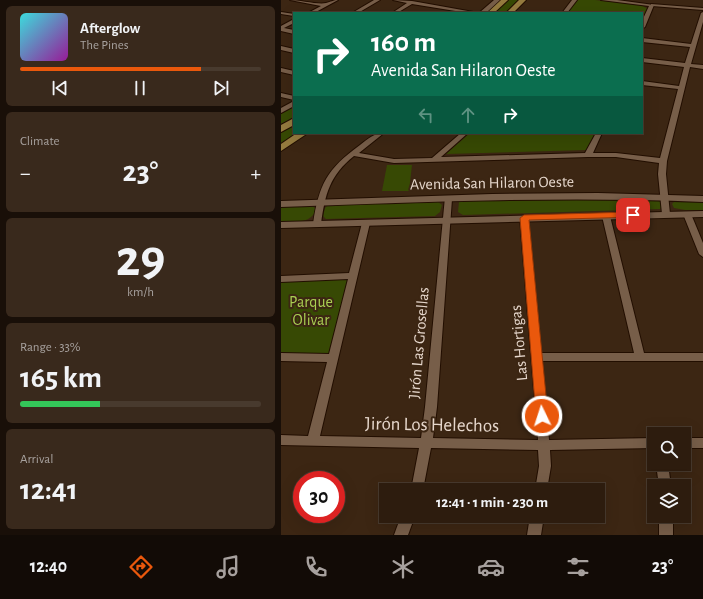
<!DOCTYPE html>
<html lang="en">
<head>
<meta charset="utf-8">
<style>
  :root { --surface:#2d1c0e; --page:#39291c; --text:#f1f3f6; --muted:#a7a19e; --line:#483a2e; --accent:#ea580c }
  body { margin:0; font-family:"Alegreya Sans",sans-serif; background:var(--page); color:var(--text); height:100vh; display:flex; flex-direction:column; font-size:15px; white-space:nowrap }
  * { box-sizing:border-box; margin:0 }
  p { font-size:13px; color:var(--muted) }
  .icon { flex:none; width:22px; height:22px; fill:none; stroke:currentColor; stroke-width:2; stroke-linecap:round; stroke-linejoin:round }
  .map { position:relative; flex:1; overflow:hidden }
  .drawer { display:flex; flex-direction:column; gap:6px; padding:6px; background:#190f08; width:281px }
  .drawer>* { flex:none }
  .hud { position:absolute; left:12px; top:12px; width:350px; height:122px; border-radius:0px; box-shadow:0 4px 16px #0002,0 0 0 1px var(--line); background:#0b6e4f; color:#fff; overflow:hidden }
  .tools { position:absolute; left:366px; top:427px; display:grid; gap:8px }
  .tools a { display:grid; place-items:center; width:44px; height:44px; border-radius:0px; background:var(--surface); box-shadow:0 4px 16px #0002,0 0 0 1px var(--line); font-size:20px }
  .speed { position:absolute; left:12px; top:471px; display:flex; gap:8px; font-size:20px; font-weight:700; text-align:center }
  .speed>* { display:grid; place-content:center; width:52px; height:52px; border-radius:50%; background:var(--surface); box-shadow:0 4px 16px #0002,0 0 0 1px var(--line); line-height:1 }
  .speed .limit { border:6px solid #d22; background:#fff; color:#111 }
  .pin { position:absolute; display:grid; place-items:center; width:34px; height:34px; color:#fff; margin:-17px; border-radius:8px; box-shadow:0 2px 6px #0006 }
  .me { position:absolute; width:44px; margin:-22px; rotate:356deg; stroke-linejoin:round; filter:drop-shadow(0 0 3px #0008) }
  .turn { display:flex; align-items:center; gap:14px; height:84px; padding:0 12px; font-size:18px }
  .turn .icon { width:52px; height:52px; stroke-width:2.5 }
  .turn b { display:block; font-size:28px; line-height:34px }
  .lanes { display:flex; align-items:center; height:38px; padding:0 12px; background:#0003; justify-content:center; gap:20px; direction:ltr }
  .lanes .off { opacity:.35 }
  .big { font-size:30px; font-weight:700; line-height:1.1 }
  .drawer .widget { flex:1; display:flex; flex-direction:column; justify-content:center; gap:6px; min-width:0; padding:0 14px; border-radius:6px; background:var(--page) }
  .drawer .dial { align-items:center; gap:0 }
  .dial b { font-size:52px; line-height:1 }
  .song { display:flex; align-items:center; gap:12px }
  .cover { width:48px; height:48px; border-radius:6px; background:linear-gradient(135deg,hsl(180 70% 55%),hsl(300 70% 35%)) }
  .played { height:4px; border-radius:2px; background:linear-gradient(90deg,var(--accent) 75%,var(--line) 75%) }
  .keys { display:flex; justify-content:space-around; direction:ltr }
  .heat { display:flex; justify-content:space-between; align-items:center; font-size:22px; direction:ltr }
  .charge { height:6px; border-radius:3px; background:linear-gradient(90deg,#34c759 33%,var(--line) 0) }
  .trip { position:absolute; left:98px; top:483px; width:226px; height:40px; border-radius:0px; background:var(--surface); box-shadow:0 4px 16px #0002,0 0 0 1px var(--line); font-weight:700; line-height:40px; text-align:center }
  .dock { display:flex; height:64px; justify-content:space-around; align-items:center; background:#120b06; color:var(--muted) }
  .dock .icon { width:28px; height:28px }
  .dock .current { color:var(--accent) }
  .dock b { font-size:18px; color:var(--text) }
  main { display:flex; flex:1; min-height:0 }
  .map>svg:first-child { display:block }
  .green { fill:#374904 }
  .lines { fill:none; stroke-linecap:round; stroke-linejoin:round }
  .pedestrian-casing { stroke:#220e00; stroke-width:2 }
  .minor-casing { stroke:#220e00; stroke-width:2 }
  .tertiary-casing { stroke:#220e00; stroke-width:2 }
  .primary-casing { stroke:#220e00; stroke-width:2 }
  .pedestrian { fill:#775e49; fill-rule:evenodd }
  .minor { fill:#775e49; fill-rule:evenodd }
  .tertiary { fill:#775e49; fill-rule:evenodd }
  .primary { fill:#957b3f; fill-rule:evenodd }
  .route { fill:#ea580c; stroke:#983908 }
  .labels { text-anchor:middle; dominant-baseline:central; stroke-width:4; stroke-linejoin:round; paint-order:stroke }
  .street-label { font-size:16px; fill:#e6d7cc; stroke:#3c2613 }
  .park-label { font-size:16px; fill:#a9cf52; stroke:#3c2613 }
  .near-street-label { font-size:19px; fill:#e6d7cc; stroke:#3c2613 }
</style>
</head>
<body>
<main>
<section class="drawer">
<div class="widget">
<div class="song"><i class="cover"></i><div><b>Afterglow</b><p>The Pines</p></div></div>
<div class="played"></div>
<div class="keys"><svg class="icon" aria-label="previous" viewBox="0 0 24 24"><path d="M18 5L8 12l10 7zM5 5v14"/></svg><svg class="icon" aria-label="pause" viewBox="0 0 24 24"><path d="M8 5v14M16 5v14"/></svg><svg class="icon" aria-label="next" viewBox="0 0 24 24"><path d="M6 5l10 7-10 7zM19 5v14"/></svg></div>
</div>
<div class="widget"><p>Climate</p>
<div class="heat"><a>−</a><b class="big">23°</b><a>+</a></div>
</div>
<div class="widget dial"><b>29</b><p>km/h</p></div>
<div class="widget"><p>Range · 33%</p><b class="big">165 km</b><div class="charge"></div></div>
<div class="widget"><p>Arrival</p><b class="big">12:41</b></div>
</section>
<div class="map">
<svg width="422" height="535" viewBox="0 0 422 535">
  <rect width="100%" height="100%" fill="#3c2613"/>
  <!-- green -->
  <g class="green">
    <polygon points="227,0 240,0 226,13 213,13"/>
    <polygon points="297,0 314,0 360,5 367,9 361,21 361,13 286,13"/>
    <polygon points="13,106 13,118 0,126 0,114"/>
    <polygon points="13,124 13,133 19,133 0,146 0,132"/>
    <polygon points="189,133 314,133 306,150 165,154"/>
    <polygon points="106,165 131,165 128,191 101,191"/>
    <polygon points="299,197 380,200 381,206 379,209 182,215 177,212 178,202 181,200"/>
    <polygon points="156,201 161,205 159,212 154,216 45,219 42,216 44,208 48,204"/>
    <polygon points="393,202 422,202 422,210 404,210 393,208 391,204"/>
    <path d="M30,205L35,209C30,225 14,221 0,221V206Z"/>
    <polygon points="70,279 49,354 0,354 0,282"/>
  </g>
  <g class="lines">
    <!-- pedestrian casing -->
    <g class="pedestrian-casing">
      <polygon id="pedestrian" points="370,4 422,8 422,10 371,6 370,6"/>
    </g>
    <!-- minor casing -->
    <g class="minor-casing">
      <g id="minor">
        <path d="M9,0C18,0 38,5 45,3C50,2 52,0 57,0L33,13H27L40,6Z"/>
        <polygon points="93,0 99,0 77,13 71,13"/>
        <polygon points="112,0 131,1 198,13 187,13 131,4 116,13 111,13 126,3"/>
        <polygon points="291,0 296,0 286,13 281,13"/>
        <polygon points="320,0 336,0 373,5 364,27 361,29 361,21 368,6"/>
        <polygon points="0,12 13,14 13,16 0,14"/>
        <path d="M422,12V22L410,64L422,65V69L409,67L386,161L385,174L389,214L388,216H382L381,214L377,174L378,163L335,157H307L113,163L73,156C49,175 44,194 40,224L36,226L32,224C38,184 46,169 79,145C87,139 93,133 103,133L78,153L113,159L151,158L180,133H187L160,157L304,153L315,133H321L312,153H335L379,158L397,89L361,85V81L398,86L403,67L361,62V58L404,63L409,47L361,42V38L410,44L420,13Z"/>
        <polygon points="13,19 13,23 3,28 13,30 13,34 0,31 0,26"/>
        <polygon points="0,46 13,49 13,53 0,50"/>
        <polygon points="0,68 13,71 13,75 0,72"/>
        <polygon points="0,93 13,96 13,100 0,97"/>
        <polygon points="13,101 13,106 0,113 0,108"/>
        <polygon points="164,197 170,197 171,199 156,407 152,438 257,440 239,218 240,216 246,216 247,218 260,353 353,353 321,216 325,214 329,216 363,353 422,353 422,361 261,361 268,440 373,438 373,448 269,450 270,466 266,490 254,490 258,466 257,450 150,448 142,490 130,490 138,448 0,445 0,435 27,436 46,362 0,361 0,353 48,354 67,279 0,282 0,276 68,273 81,223 85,221 89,223 39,436 140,438 144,407"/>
        <polygon points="403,212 409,212 410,214 422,243 422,257 418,254 402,214"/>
        <rect x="403" y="438" width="19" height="10"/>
        <polygon points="375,464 387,464 390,486 378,486"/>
        <polygon points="120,516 134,516 127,535 113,535"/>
        <polygon points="249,516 263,516 260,535 246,535"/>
        <rect x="378" y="516" width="14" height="19"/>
      </g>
    </g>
    <!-- tertiary casing -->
    <g class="tertiary-casing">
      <g id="tertiary">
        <polygon points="213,0 219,0 205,13 198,13"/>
        <path d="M317,193L422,196V202C281,196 141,202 0,207V201L211,194Z"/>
        <polygon points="422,211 422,217 0,228 0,222"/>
      </g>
    </g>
    <!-- primary casing -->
    <g class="primary-casing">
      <g id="primary">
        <polygon points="220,0 227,0 213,13 206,13"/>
        <polygon points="238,0 245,0 232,13 225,13"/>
        <polygon points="13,118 13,125 0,132 0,125"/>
        <polygon points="16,133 27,133 0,151 0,144"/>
      </g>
    </g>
    <!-- pedestrian -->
    <use href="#pedestrian" class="pedestrian"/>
    <!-- minor -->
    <use href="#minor" class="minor"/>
    <!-- tertiary -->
    <use href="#tertiary" class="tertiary"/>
    <!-- primary -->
    <use href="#primary" class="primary"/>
  </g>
  <!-- route -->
  <polygon class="route" points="352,212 355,213 356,215 355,217 248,220 267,416 265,419 261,420 257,419 255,416 239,218 243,215"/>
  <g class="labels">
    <!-- street labels -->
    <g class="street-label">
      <text transform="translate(211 183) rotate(-1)">Avenida San Hilaron Oeste</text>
      <text transform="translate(138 343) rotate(-85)">Jirón Las Grosellas</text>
      <text transform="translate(238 343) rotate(-95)">Las Hortigas</text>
    </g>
    <!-- park labels -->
    <g class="park-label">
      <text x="30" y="302">Parque<tspan x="30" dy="18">Olivar</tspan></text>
    </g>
    <!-- near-street labels -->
    <g class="near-street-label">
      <text transform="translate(151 425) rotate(1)">Jirón Los Helechos</text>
    </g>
  </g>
</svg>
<div class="tools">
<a><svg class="icon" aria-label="search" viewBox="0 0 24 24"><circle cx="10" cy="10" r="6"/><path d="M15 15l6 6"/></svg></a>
<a><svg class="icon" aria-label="layers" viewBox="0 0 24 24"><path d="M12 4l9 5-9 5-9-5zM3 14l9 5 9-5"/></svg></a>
</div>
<div class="speed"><div class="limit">30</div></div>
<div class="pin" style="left:352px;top:215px;background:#d93025"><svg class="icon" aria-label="arrive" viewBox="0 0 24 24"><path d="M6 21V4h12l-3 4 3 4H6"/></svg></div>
<svg class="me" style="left:261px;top:416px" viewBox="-20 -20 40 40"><circle r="17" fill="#ea580c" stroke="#fff" stroke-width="3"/><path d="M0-11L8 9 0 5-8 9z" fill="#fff"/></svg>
<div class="trip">12:41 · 1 min · 230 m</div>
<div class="hud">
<div class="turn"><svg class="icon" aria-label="right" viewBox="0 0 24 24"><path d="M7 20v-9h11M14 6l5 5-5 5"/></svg><div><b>160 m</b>Avenida San Hilaron Oeste</div></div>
<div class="lanes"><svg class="icon off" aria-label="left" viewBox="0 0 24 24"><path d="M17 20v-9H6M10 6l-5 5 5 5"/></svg><svg class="icon off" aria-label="ahead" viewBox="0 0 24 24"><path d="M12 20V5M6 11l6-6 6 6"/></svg><svg class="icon" aria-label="right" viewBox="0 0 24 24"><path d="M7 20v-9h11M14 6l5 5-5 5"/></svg></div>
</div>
</div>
</main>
<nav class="dock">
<b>12:40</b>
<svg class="icon current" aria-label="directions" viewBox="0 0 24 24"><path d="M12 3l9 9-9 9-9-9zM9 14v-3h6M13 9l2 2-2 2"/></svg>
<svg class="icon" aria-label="music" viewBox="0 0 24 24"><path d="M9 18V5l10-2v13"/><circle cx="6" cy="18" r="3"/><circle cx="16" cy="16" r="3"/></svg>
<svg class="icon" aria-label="phone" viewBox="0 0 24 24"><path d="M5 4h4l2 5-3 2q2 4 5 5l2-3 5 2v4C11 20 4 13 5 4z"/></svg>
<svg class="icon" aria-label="climate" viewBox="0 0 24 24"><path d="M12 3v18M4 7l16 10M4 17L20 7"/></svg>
<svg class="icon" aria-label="car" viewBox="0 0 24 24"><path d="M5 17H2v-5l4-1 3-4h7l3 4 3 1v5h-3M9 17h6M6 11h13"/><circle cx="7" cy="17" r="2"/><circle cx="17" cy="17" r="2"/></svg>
<svg class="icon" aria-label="filters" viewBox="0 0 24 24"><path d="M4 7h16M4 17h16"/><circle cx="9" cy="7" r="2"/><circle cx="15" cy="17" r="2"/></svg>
<b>23°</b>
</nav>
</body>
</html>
